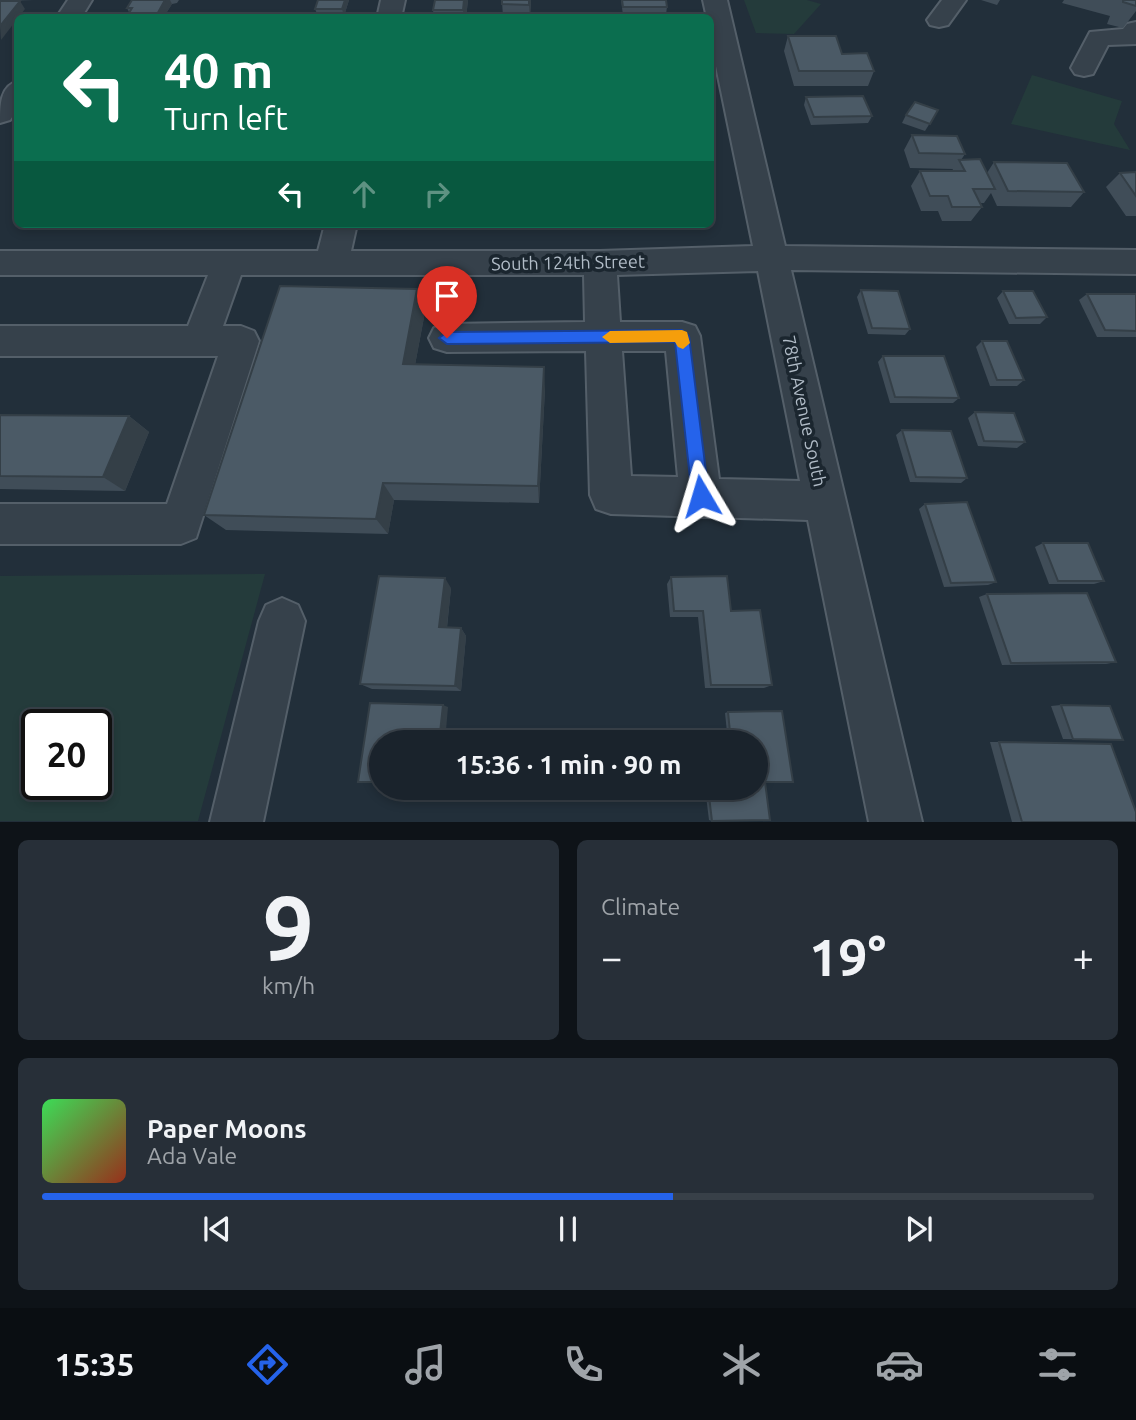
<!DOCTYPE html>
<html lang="en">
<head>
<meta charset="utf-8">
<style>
  :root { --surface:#1a232c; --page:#272f38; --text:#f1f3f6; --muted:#9fa4a9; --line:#384048; --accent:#2563eb }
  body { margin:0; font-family:Ubuntu,sans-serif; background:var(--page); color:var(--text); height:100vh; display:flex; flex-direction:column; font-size:26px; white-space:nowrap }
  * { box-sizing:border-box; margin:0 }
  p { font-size:23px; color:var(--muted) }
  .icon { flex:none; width:38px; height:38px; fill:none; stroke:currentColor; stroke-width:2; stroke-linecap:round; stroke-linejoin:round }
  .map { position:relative; height:822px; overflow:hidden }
  .sheet { display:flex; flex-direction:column; gap:18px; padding:18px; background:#0e1318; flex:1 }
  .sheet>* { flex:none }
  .banner { position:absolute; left:14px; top:14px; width:700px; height:214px; border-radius:10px; box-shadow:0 4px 10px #0003,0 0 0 2px var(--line); background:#0b6e4f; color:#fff; overflow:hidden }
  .speed { position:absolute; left:21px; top:709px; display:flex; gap:14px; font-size:35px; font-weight:700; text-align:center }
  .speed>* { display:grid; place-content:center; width:91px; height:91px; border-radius:50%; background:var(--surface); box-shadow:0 4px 10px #0003,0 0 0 2px var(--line); line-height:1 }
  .speed .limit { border:4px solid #111; border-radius:10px; background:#fff; color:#111 }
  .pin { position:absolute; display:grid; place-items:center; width:60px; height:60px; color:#fff; margin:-72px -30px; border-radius:50% 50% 50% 0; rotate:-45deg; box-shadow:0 0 7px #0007 }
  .pin .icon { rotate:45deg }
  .me { position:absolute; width:77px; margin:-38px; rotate:353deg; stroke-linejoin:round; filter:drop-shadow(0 0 5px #0008) }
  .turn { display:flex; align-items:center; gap:24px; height:147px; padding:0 35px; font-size:32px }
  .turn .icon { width:91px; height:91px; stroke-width:2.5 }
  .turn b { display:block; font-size:49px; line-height:60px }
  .lanes { display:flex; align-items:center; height:66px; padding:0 35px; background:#0003; justify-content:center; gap:35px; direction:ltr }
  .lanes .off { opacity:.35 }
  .big { font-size:52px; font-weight:600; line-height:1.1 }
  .sheet .tile { flex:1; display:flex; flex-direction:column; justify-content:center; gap:10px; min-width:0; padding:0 24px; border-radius:10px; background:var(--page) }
  .sheet .dial { align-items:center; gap:0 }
  .dial b { font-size:91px; line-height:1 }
  .song { display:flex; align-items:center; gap:21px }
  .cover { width:84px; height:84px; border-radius:10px; background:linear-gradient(135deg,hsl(130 70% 55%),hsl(10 70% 35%)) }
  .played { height:7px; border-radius:4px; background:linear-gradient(90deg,var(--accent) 60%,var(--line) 60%) }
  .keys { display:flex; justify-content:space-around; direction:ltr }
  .heat { display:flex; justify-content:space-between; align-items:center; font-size:38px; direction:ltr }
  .sheet .tiles { flex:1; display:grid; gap:18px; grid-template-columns:1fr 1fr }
  .tile:last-child { grid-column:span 2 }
  .trip { position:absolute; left:369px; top:730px; width:399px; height:70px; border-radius:35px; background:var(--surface); box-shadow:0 4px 10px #0003,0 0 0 2px var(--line); font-weight:600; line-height:70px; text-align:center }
  .dock { display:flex; height:112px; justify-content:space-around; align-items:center; background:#0a0e12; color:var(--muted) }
  .dock .icon { width:49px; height:49px }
  .dock .current { color:var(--accent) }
  .dock b { font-size:32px; color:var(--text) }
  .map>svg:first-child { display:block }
  .green { fill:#243b3b; fill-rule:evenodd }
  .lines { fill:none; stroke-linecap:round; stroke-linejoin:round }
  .minor-casing { stroke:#545f69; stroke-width:4 }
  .minor { fill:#36414b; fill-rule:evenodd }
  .wall { fill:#404d58 }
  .shaded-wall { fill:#343f47 }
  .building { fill:#4b5a66; stroke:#343f47; stroke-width:2 }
  .route { fill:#2563eb; stroke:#184099; stroke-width:2 }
  .slow { fill:#f59e0b }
  .labels { text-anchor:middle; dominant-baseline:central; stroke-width:7; stroke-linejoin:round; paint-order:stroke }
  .street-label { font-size:18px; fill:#b1bcc7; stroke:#1b262f }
</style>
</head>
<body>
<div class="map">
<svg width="1136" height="822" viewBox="0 0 1136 822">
  <rect width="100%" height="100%" fill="#222f3a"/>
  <!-- green -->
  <g class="green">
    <polygon points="744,0 807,0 821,4 794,34 756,33"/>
    <polygon points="1032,75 1122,101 1114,124 1130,150 1011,124"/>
    <path d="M265,574L198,821H0V576ZM96,724V784H37V724Z"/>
  </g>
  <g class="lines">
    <!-- minor casing -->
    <g class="minor-casing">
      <g id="minor">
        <polygon points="68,0 92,0 81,18 56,18"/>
        <polygon points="381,0 405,0 401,18 377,18"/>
        <path d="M703,0H727L785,246L1136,250V274L791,270L922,822H869L808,520L611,514L596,509L590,495L586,351L447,352L434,348L429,338L434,328L447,324L585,322L584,275H241L223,326H241L254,331L259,341L196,538L181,544H0V504H167L218,356H0V326H188L208,275H0V251H318L325,224H357L351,251H600L753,246L710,37V18H707ZM758,271L800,481L719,479L700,336L695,326L682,322H620L617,275ZM622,351H666L678,477L631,476Z"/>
        <polygon points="942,0 966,0 948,25 939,27 930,25 927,20"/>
        <polygon points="1136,22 1136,44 1108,45 1093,74 1084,76 1075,74 1071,68 1090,32 1123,29 1127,24"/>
        <path d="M18,81V109L10,120L0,123C0,105 0,86 18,81Z"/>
        <polygon points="282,598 298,605 305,621 263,822 210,822 259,621 266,605"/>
      </g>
    </g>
    <!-- minor -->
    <use href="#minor" class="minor"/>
  </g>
  <!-- wall -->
  <g class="wall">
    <polygon points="0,0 34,0 0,1"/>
    <polygon points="132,0 179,0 177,3 172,4 163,18 126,18 129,12 127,8"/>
    <polygon points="318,0 349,0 344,16 318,16 315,9"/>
    <polygon points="435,0 468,0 466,18 434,18 433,10"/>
    <polygon points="502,0 531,0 530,18 503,18"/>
    <polygon points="621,0 666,0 667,7 666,14 623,15"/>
    <polygon points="981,0 1000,0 997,5"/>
    <polygon points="1064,0 1136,0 1136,11 1123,28 1107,24 1110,16 1062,3"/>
    <polygon points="788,36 842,54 874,71 868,86 794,86 784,51"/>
    <polygon points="806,97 872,116 868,123 811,125 804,105"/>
    <polygon points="938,110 925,131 902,123 906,115"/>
    <polygon points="912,135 965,154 961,160 987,173 994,162 1084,192 1071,207 997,206 991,193 984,203 980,203 982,207 971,221 942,221 938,211 921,211 911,186 920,171 952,171 953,169 910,168 904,150"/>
    <polygon points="1136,172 1136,216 1126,216 1106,187 1120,173"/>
    <polygon points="417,289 425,312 415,365 545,389 539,503 394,500 388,534 226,530 204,515"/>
    <polygon points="861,290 910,329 905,335 868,334 857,297"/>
    <polygon points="1003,291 1047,317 1040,324 1009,324 997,298"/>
    <polygon points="1087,294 1136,294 1136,337 1097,337 1079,300"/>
    <polygon points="982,341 1024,380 1017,386 990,386 976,347"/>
    <polygon points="883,356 959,398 953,403 890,403 878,362"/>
    <polygon points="975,412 1025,442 1017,448 978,446 968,418"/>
    <polygon points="0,415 129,416 149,432 125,491 0,489"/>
    <polygon points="902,430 967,478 961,483 910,482 896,435"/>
    <polygon points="925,504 996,582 988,585 944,587 919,509"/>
    <polygon points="1043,543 1104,581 1094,584 1049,584 1035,547"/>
    <polygon points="671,577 731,611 772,685 764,688 705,688 698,617 670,617 667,584"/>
    <polygon points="451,588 447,628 461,628 466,636 461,691 372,689 360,684"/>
    <polygon points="987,594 1116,662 1106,664 1002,665 979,597"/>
    <polygon points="1061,705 1123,740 1063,739 1051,706"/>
    <polygon points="782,711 793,782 765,782 770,820 712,821 709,820 705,788 756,788 756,742 728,742 725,713 728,712"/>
    <polygon points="990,742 999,742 1136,822 1012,822"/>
  </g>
  <!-- shaded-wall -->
  <g class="shaded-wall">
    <polygon points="165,0 170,0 172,4 163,18 155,18"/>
    <polygon points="345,0 349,0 344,16 342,9"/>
    <polygon points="464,0 468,0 466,18 464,18 463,10"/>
    <polygon points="529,0 531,0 530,18 529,5"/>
    <polygon points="20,1 25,9 1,40 0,26"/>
    <polygon points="417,289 425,312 411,386 403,364"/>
    <polygon points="544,367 545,389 539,503 538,486"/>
    <polygon points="129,416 149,432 125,491 103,477"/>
    <polygon points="383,483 394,500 388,534 376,519"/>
    <polygon points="445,578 451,588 446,635 439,627"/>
    <polygon points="461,628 466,636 461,691 455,686"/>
    <polygon points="443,705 448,707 445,742 439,742"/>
  </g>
  <!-- building -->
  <g class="building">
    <polygon points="132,0 165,0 155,18 126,18 132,8 127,8"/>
    <polygon points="318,0 345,0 342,9 315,9"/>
    <polygon points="435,0 464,0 463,10 433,10"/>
    <polygon points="502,0 529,0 529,5 502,4"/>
    <polygon points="622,0 666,0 667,7 623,7"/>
    <polygon points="1123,0 1136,0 1136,6 1123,2"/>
    <polygon points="0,1 20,1 0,26"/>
    <polygon points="174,15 212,15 211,18 172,18"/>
    <polygon points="788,36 836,36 842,54 867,53 874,71 799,71"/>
    <polygon points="863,96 872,116 814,117 806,97"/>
    <polygon points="915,102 938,110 930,124 906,115"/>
    <polygon points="912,135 957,136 965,154 919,153"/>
    <polygon points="980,159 995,189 973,189 982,207 952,207 948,196 930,196 920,171 965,171 959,160"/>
    <polygon points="994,162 1067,163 1084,192 1008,191"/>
    <polygon points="1136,172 1136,196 1120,173"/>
    <polygon points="280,286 417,289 403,364 544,367 538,486 383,483 376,519 204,515"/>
    <polygon points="861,290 898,291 910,329 872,328"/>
    <polygon points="1003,291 1033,291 1047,317 1016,318"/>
    <polygon points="1087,294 1136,294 1136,331 1105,330"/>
    <polygon points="982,341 1007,341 1024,380 997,380"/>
    <polygon points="883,356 944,356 959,398 895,397"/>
    <polygon points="975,412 1014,413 1025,442 984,441"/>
    <polygon points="0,415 129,416 103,477 0,476"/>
    <polygon points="902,430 951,431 967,478 916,477"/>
    <polygon points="967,502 996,582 951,583 925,504"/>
    <polygon points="1043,543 1088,543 1104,581 1058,581"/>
    <polygon points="379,576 445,578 439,627 461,628 455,686 360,684"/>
    <polygon points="727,576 731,611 760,610 772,685 711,685 703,611 674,611 671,577"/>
    <polygon points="1087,593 1116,662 1011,663 987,594"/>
    <polygon points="370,703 443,705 439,742 382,742 382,782 358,782"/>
    <polygon points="1061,705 1110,706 1123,740 1073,739"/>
    <polygon points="782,711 793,782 765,782 770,820 712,821 708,788 756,788 756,742 731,742 728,712"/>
    <polygon points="999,742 1111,744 1136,812 1136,822 1022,822"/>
  </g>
  <!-- route -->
  <polygon class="route" points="682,330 689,336 709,496 707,502 701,504 695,502 692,496 675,342 447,344 439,338 447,332"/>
  <!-- slow -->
  <polygon class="slow" points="682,330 687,332 690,343 683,349 678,347 675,342 610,343 602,337 610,331"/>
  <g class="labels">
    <!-- street labels -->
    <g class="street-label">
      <text transform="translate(568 262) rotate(-1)">South 124th Street</text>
      <text transform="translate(805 411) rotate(78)">78th Avenue South</text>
    </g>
  </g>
</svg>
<div class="speed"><div class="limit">20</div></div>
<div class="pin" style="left:447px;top:338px;background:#d93025"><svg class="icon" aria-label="arrive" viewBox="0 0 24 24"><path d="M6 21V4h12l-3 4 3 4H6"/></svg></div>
<svg class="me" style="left:701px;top:496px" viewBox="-20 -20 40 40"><path d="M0-17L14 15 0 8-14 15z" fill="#2563eb" stroke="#fff" stroke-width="4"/></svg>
<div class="trip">15:36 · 1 min · 90 m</div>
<div class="banner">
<div class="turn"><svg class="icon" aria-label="left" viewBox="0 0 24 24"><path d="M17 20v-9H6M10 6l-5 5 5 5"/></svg><div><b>40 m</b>Turn left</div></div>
<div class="lanes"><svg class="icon" aria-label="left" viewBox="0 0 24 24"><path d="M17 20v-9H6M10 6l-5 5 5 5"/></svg><svg class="icon off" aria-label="ahead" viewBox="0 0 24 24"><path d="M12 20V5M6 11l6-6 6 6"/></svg><svg class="icon off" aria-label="right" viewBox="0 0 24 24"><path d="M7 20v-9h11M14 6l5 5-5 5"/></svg></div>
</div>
</div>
<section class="sheet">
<div class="tiles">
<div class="tile dial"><b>9</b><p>km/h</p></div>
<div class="tile"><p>Climate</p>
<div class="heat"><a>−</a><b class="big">19°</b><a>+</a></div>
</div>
<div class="tile">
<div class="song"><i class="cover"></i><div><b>Paper Moons</b><p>Ada Vale</p></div></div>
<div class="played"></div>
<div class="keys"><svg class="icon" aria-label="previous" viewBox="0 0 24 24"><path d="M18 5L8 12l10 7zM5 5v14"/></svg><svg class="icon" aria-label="pause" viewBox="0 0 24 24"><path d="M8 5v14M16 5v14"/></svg><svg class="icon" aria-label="next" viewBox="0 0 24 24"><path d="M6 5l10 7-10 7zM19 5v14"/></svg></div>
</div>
</div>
</section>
<nav class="dock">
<b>15:35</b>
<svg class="icon current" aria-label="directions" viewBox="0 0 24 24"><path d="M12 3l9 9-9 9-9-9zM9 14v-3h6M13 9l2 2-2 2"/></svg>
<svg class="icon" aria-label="music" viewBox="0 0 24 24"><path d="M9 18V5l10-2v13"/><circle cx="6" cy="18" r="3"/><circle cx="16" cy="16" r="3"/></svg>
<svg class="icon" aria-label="phone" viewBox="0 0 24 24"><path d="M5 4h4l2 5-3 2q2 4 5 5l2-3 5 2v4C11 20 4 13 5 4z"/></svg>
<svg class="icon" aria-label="climate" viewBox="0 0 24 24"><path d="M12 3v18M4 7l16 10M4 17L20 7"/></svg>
<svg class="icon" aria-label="car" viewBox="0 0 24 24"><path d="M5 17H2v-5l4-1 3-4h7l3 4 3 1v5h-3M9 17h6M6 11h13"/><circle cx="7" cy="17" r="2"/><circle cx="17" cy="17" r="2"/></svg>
<svg class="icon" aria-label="filters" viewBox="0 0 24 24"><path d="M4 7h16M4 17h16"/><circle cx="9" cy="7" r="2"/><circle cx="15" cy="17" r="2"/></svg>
</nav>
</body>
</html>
